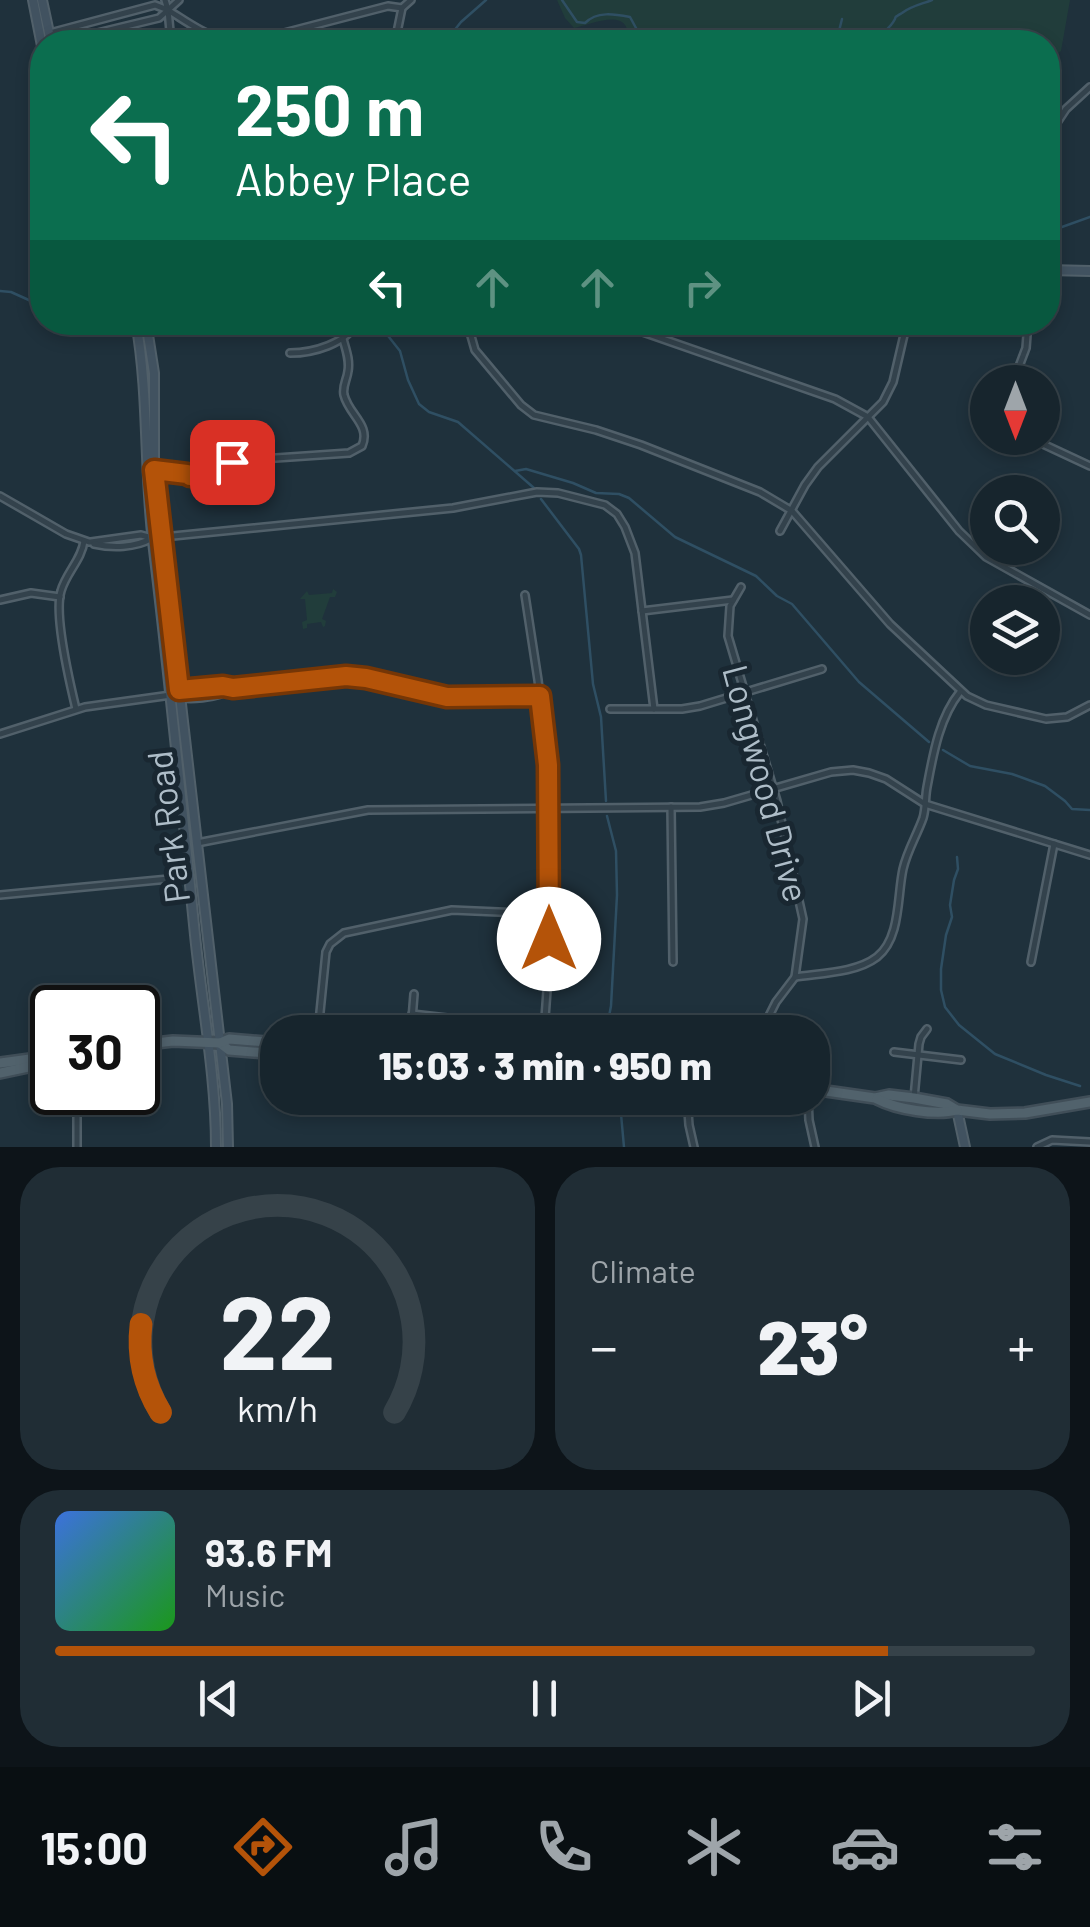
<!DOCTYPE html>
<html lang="en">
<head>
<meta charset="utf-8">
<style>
  :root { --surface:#17252d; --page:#202d35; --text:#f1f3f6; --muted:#9ea5aa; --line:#364249; --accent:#b45309 }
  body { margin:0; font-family:Barlow,sans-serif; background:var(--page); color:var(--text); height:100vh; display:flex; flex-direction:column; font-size:38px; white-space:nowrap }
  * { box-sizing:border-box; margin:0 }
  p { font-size:32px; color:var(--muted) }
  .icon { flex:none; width:55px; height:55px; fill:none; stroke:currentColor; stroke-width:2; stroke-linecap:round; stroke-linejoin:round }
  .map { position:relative; height:1147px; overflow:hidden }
  .details { display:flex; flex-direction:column; gap:20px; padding:20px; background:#0d1419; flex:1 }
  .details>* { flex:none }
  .top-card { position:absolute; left:30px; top:30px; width:1030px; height:305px; border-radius:40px; box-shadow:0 5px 15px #0003,0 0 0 2px var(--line); background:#0b6e4f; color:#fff; overflow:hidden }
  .needle { width:65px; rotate:180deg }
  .fabs { position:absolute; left:970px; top:365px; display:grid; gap:20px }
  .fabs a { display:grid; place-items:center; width:90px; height:90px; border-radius:50%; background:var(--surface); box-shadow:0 5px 15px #0003,0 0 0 2px var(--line); font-size:50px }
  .speed { position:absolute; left:30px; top:985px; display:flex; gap:20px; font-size:50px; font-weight:700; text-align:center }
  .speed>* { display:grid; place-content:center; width:130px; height:130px; border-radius:50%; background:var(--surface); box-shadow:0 5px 15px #0003,0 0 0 2px var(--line); line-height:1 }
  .speed .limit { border:5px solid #111; border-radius:15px; background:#fff; color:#111 }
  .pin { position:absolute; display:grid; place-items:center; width:85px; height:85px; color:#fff; margin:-42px; border-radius:20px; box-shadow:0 5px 15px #0006 }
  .me { position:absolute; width:110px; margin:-55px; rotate:0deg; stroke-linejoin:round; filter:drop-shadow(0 0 8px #0008) }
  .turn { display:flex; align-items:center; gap:35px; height:210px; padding:0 40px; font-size:45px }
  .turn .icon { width:130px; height:130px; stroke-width:2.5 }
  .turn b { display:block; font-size:70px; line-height:85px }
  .lanes { display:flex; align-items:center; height:95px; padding:0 40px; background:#0003; justify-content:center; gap:50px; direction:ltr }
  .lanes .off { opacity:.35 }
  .big { font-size:75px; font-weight:800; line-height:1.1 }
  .details .widget { flex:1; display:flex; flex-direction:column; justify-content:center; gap:15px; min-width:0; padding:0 35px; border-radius:40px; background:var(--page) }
  .details .dial { align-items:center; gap:0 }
  .dial svg { height:260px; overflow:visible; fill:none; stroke:var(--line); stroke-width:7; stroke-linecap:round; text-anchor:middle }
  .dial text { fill:var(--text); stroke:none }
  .song { display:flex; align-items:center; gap:30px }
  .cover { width:120px; height:120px; border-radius:15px; background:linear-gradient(135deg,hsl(220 70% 55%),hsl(120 70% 35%)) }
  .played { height:10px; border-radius:5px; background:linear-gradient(90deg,var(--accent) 85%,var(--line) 85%) }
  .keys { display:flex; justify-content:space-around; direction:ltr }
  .heat { display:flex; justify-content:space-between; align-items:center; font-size:55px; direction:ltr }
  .details .tiles { flex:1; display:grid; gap:20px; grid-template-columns:1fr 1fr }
  .widget:last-child { grid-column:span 2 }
  .trip { position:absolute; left:260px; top:1015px; width:570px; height:100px; border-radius:40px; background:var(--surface); box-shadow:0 5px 15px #0003,0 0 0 2px var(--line); font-weight:800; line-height:100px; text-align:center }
  .menu { display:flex; height:160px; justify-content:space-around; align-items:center; background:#090f12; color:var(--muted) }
  .menu .icon { width:70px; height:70px }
  .menu .on { color:var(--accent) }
  .menu b { font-size:45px; color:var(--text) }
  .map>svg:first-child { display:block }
  .green { fill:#213d3b }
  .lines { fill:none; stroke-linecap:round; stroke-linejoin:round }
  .stream { stroke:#2f4f63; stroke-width:2.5 }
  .street-casing { stroke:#51606a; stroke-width:10 }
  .secondary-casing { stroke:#51606a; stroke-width:12 }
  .primary-casing { stroke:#404e58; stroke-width:14 }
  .street { stroke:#33424c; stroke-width:5 }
  .secondary { stroke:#415260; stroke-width:8 }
  .primary { stroke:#51626c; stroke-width:9 }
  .route-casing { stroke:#753606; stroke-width:25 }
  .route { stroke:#b45309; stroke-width:18 }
  .labels { text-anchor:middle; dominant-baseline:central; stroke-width:10; stroke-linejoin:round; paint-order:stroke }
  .street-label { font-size:35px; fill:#aebdc8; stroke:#192731 }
</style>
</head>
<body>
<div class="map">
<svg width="1090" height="1147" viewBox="0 0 1090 1147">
  <rect width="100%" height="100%" fill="#1f313c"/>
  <!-- green -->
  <g class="green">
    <path d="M557,0H1070L1061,51L1048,61V42H628C628,39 628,28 625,25C616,12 586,26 574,28L565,18Z"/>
    <polygon points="333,589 337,592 335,597 330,597 322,619 326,621 325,626 323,627 321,622 307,624 307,628 303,629 302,622 307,620 305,599 300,599 307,591 309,595 332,593"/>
  </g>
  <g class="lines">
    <!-- stream -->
    <g class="stream">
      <path d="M562,0L577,22L585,23C597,11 614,14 630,17L636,28L631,42"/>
      <polyline points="839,31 842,19"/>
      <path d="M839,32C855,43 879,41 891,25C900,14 890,20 902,13C911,6 922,4 932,0"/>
      <polyline points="445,42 461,22 486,0"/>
      <polyline points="823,42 826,38 838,33"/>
      <polyline points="1048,232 1090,217"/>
      <polyline points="0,291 11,292 31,301"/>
      <polyline points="385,322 385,332 400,351 408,380 419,404 429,412 458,422 534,488"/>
      <polyline points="515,471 526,469 573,483 596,493 619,494 629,498 675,537 756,576 777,596 792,604 859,682 929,742"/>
      <polyline points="541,499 579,549 581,555 593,684 601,717 606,801"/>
      <polyline points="943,750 970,766 1012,774 1045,786 1065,801 1072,809 1090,810"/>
      <polyline points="957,857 958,869 954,880 950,905 952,917 946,935 941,969 941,990 945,1007 959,1025 995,1054 1046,1075 1080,1086"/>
      <polyline points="606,1032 611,1006 617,895 616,851 607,816"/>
      <polyline points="615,1098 621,1114 624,1147"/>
    </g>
    <!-- street casing -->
    <g class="street-casing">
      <g id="street">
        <polyline points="165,0 168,10 171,42"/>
        <path d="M179,0L168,10C200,30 216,45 257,40L388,6L402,8"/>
        <polyline points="50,33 155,5 168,10 159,18 60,42"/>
        <polyline points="395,42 402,8 411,0"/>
        <polyline points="1048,136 1066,109 1090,87"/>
        <polyline points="467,322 475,350 521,405 534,415 596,430 641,445 760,492 792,511 890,624 967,696 986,705 1046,719 1067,717 1090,705"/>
        <polyline points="614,322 835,399 868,417 959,531 986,557 1090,615"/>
        <path d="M290,353C313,353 346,344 357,322"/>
        <polyline points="1013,382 1026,348 1028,322"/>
        <polyline points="1030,438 1090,466"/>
        <path d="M152,469L187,474L190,476L209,474L232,462L247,460L349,453L362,446C371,425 349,415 344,395C342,386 347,380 348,371C350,360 346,350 343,339"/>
        <polyline points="187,474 208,469 213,471"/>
        <polyline points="0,496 66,534 89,542"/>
        <polyline points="780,531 805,485 818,467 883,402 893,382 907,322"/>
        <polyline points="163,537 453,508 537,492 558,493 605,505 617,514 625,527 635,553 654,709"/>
        <polyline points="91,542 141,535 152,538"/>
        <path d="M94,544C112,548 135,548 152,538"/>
        <polyline points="741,587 730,606 728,636 777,801 803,919 795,977 776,1002 761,1032"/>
        <polyline points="525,595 538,680 548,765 549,963 544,1032"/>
        <polyline points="0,600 31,593 60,597"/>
        <polyline points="642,611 733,600"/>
        <path d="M223,685L233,688C219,698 186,702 171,695L178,690Z"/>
        <polyline points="233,688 345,676 366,678 447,697 540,696"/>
        <path d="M76,709C70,684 54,614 61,591C66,573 82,559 84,541"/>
        <polyline points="610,709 682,709 700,706 822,669"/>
        <polyline points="0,734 85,707 171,695"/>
        <polyline points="671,807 673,962"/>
        <polyline points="197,843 368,810 700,807 724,803 831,772 853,770 869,773 886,779 925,804 1090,855"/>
        <polyline points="0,895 190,877"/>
        <polyline points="1031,962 1054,844"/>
        <path d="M795,977C821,973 856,973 877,957C901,938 897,896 903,869C907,851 917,835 923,818C926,808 925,797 927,787C933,755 939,718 960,692"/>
        <polyline points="412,1014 544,1029"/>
        <polyline points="318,1032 326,952 330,944 344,933 452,910 549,914"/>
        <polyline points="411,1032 414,994"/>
        <polyline points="894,1052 961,1060"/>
        <polyline points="77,1092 77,1147"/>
        <polyline points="687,1098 689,1125 694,1147"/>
        <polyline points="808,1098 809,1120 815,1147"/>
        <polyline points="914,1098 919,1044 921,1037 927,1029"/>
        <polyline points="1037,1147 1052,1140 1090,1142"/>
      </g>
    </g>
    <!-- secondary casing -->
    <g class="secondary-casing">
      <g id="secondary">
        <polyline points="33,0 42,46"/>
        <polyline points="42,0 51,42"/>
        <polyline points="1048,270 1090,271"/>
        <path d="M136,322C149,395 144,469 153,542C169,673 182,804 195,935C202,1005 216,1076 216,1147"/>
        <polyline points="146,322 154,373 154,469 227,1104 228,1147"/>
        <polyline points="957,1110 965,1147"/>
      </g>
    </g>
    <!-- primary casing -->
    <g class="primary-casing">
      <g id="primary">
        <polyline points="220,1043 229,1050 278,1054"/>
        <polyline points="138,1045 173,1041 220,1043 229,1039 278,1043"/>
        <polyline points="0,1063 52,1056"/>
        <polyline points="0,1073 52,1062"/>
        <polyline points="812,1089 875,1098 889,1095 914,1098 947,1104 957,1110 990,1114 1025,1113 1090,1102"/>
        <path d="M877,1099C896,1109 936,1116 957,1110"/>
      </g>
    </g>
    <!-- street -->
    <use href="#street" class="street"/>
    <!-- secondary -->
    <use href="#secondary" class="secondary"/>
    <!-- primary -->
    <use href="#primary" class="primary"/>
  </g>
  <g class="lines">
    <!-- route casing -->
    <g class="route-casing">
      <path id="route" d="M232,462C218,469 206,475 190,476L187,474L154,470L179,690L223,686L233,688L346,676L366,678L447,697L540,696L548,765L549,939"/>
    </g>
    <!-- route -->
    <use href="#route" class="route"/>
  </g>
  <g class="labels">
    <!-- street labels -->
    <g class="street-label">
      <text transform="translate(767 783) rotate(75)">Longwood Drive</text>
      <text transform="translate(167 827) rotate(-97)">Park Road</text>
    </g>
  </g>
</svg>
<div class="fabs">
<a><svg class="needle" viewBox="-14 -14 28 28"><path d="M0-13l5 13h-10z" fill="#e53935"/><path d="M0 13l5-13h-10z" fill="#9ea5aa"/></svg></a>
<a><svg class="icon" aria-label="search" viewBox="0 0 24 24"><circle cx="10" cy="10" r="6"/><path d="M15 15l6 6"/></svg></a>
<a><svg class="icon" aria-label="layers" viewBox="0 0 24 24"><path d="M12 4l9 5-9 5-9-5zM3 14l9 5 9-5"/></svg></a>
</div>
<div class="speed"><div class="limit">30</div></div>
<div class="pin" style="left:232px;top:462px;background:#d93025"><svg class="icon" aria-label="arrive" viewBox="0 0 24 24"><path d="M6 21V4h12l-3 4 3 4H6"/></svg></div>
<svg class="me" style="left:549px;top:939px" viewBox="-20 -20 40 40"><circle r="19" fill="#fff"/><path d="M0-13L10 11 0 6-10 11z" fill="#b45309"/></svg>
<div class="trip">15:03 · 3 min · 950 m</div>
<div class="top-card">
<div class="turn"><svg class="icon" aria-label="left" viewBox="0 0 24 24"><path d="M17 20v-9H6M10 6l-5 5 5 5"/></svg><div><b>250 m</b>Abbey Place</div></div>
<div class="lanes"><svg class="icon" aria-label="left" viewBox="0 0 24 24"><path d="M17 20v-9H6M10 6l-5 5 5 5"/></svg><svg class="icon off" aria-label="ahead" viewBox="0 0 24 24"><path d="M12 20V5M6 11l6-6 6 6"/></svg><svg class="icon off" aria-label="ahead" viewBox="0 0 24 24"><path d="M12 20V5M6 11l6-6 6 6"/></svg><svg class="icon off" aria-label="right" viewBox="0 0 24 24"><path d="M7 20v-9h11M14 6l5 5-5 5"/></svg></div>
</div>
</div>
<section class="details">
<div class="tiles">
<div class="widget dial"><svg viewBox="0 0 100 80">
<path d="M14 69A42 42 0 1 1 86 69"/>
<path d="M14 69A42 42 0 0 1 8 42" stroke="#b45309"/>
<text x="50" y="56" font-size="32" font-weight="700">22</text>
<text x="50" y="72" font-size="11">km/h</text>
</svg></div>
<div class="widget"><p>Climate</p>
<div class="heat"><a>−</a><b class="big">23°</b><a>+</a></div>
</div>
<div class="widget">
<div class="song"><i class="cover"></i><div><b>93.6 FM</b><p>Music</p></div></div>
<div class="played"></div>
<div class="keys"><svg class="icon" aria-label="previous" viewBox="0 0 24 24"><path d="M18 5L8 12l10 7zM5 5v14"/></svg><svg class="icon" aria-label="pause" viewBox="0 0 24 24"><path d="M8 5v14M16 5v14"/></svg><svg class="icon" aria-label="next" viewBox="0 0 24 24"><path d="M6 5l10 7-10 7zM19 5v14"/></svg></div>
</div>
</div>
</section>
<nav class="menu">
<b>15:00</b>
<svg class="icon on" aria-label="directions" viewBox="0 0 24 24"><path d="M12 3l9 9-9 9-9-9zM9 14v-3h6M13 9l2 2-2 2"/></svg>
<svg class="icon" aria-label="music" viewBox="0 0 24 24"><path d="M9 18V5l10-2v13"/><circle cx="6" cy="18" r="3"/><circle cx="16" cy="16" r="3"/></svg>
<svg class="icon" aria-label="phone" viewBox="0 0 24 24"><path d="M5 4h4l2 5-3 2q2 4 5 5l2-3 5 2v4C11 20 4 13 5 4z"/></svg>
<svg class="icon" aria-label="climate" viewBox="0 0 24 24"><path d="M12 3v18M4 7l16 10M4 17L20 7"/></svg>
<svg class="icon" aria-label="car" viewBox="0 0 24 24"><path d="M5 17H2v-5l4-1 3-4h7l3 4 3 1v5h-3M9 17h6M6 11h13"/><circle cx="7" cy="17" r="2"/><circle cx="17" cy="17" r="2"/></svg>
<svg class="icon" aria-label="filters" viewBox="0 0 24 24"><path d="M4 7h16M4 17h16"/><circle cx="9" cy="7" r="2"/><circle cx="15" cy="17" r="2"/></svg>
</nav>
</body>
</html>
